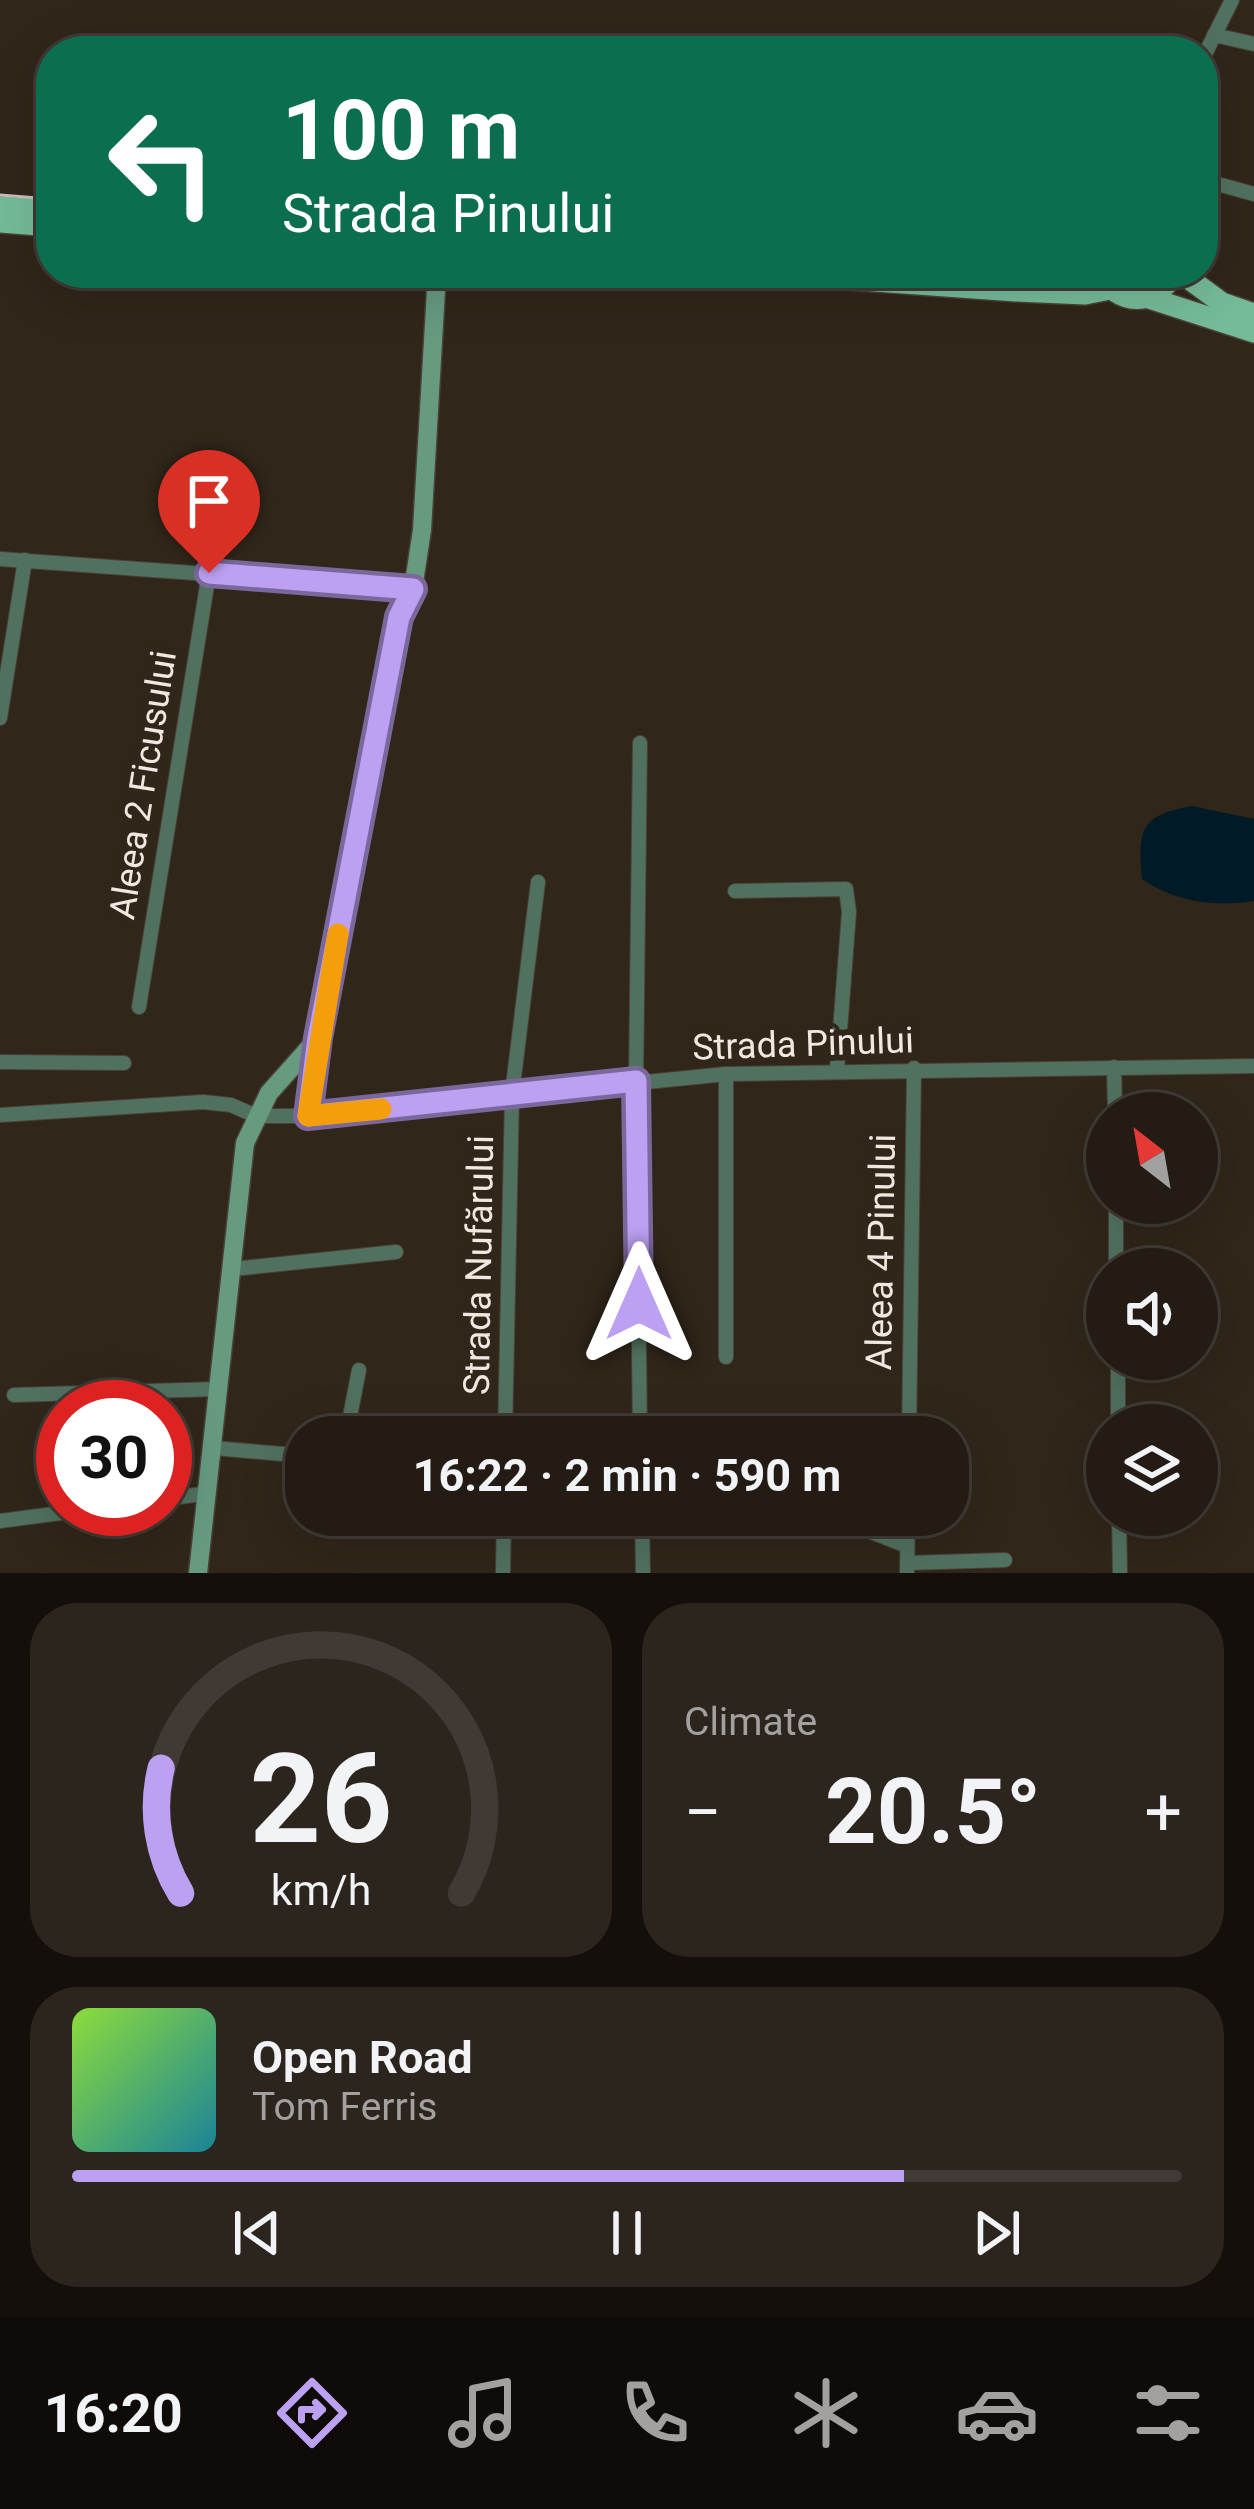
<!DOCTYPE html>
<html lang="en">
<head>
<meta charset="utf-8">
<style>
  :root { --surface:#241c14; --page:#2c251d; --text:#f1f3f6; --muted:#a3a1a0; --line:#413a34; --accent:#bca0f2 }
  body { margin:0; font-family:Roboto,sans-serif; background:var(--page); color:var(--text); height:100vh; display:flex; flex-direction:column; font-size:45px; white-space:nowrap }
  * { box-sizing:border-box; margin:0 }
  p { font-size:39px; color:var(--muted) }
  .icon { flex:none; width:66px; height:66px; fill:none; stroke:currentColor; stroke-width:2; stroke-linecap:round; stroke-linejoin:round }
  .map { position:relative; height:1573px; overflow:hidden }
  .details { display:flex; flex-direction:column; gap:30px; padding:30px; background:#140f0b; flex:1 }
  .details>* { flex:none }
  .hud { position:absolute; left:36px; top:36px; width:1182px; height:252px; border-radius:48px; box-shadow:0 12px 48px #0002,0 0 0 3px var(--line); background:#0b6e4f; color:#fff; overflow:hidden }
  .needle { width:78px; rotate:329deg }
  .buttons { position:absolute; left:1086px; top:1092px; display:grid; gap:24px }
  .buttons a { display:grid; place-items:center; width:132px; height:132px; border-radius:50%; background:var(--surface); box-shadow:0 12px 48px #0002,0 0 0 3px var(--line); font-size:60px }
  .speed { position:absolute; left:36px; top:1380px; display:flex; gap:24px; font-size:60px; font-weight:700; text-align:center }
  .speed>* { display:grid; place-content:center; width:156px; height:156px; border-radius:50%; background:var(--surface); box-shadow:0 12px 48px #0002,0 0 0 3px var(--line); line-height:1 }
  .speed .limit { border:18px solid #d22; background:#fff; color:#111 }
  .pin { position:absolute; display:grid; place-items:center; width:102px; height:102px; color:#fff; margin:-123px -51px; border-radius:50% 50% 50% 0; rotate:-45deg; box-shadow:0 0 12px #0007 }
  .pin .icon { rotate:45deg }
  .me { position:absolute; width:132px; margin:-66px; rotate:0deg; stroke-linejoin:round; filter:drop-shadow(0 0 9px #0008) }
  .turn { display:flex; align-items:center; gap:42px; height:252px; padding:0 48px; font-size:54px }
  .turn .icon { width:156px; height:156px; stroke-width:2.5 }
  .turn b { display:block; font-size:84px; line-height:102px }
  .big { font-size:90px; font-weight:700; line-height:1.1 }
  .details .widget { flex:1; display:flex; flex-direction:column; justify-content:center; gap:18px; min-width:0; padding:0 42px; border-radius:48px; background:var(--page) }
  .details .dial { align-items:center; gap:0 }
  .dial svg { height:312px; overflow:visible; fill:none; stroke:var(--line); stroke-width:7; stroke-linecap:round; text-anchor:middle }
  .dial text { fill:var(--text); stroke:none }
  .song { display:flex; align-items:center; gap:36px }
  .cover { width:144px; height:144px; border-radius:18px; background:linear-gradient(135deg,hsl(90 70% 55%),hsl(190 70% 35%)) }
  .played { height:12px; border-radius:6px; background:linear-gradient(90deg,var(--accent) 75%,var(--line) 75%) }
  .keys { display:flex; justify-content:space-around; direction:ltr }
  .heat { display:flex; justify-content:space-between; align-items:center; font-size:66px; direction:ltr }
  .details .tiles { flex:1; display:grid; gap:30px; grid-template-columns:1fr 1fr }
  .widget:last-child { grid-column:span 2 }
  .trip { position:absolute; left:285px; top:1416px; width:684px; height:120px; border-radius:48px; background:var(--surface); box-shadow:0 12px 48px #0002,0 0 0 3px var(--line); font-weight:700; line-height:120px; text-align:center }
  .menu { display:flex; height:192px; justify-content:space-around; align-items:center; background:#0e0b08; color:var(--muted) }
  .menu .icon { width:84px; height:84px }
  .menu .on { color:var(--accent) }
  .menu b { font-size:54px; color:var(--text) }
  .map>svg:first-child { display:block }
  .water { fill:#001b27 }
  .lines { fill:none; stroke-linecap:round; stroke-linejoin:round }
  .street-casing { stroke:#4b4136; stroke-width:16 }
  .secondary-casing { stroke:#4b4136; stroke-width:21 }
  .primary-casing { stroke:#4b4136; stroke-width:24 }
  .street { stroke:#517160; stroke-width:14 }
  .secondary { stroke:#669b80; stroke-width:18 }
  .primary { stroke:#75bb98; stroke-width:21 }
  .tram { stroke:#c6beb6; stroke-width:3 }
  .route-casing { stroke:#7a689d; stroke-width:30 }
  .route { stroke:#bca0f2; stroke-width:21 }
  .slow { stroke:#f59e0b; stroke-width:21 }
  .labels { text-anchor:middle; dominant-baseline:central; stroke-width:12; stroke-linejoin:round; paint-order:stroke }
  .street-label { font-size:36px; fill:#f0e9e2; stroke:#30261a }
</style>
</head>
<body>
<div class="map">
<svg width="1254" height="1573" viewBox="0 0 1254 1573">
  <rect width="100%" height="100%" fill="#30261a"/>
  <!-- water -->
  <path class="water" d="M1192,806L1254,819V901C1214,907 1175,902 1142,879C1137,829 1141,815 1192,806Z"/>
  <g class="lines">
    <!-- street casing -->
    <g class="street-casing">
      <g id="street">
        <polyline points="1214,35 1254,44"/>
        <polyline points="1203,58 1232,0"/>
        <polyline points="1203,180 1254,194"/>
        <polyline points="0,559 413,589"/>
        <polyline points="0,718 25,560"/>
        <polyline points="735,891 846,889 849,912 837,1070"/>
        <polyline points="139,1007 209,573"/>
        <polyline points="0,1062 124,1063"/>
        <polyline points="1114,1067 1115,1113"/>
        <polyline points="726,1074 726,1357"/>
        <polyline points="0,1115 203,1102 231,1105 256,1116 307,1116 726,1074 1254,1066"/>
        <polyline points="307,1116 318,1038"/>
        <polyline points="1116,1203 1116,1269"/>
        <polyline points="233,1269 396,1252"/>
        <polyline points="1118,1359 1118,1425"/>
        <polyline points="14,1395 218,1389"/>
        <polyline points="346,1437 359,1370"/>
        <polyline points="505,1437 512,1094 538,882"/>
        <polyline points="640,1437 636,1081 640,743"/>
        <polyline points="909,1437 914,1068"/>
        <polyline points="214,1448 306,1456"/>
        <polyline points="165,1499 209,1493"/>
        <polyline points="642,1515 643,1573"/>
        <polyline points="828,1515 907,1546"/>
        <polyline points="1119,1515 1120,1573"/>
        <polyline points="0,1521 91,1509"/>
        <polyline points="907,1563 1005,1560"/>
        <polyline points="503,1573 504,1515"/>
        <polyline points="907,1573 908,1515"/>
      </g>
    </g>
    <!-- secondary casing -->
    <g class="secondary-casing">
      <polyline id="secondary" points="198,1573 245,1143 269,1093 318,1038 399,617 413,589 422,530 437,273"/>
    </g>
    <!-- primary casing -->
    <g class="primary-casing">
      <g id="primary">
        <polyline points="0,207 51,210"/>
        <polyline points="0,222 51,226"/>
        <polyline points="762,273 1016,291 1085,294 1110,289"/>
        <polyline points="1042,273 1054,273"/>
        <path d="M1100,273C1117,307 1156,307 1174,273"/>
        <polyline points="1181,273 1222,303 1254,314"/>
        <polyline points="1149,298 1254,332"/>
      </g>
    </g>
    <!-- street -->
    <use href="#street" class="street"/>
    <!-- secondary -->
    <use href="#secondary" class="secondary"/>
    <!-- primary -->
    <use href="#primary" class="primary"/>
    <!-- tram -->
    <polyline class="tram" points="0,195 51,199"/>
  </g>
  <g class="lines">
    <!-- route casing -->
    <g class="route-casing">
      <polyline id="route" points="209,573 413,589 399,617 318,1038 308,1116 636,1081 639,1304"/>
    </g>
    <!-- route -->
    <use href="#route" class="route"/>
    <!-- slow -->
    <polyline class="slow" points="338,934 308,1116 381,1109"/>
  </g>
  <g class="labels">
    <!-- street labels -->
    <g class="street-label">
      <text transform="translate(143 785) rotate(-81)">Aleea 2 Ficusului</text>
      <text transform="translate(803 1044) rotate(-2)">Strada Pinului</text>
      <text transform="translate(881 1252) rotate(-89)">Aleea 4 Pinului</text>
      <text transform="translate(479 1265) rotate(-89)">Strada Nufărului</text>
    </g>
  </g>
</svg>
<div class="buttons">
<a><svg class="needle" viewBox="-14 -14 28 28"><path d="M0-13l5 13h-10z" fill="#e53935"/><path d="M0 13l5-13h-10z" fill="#a3a1a0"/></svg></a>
<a><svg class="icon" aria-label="sound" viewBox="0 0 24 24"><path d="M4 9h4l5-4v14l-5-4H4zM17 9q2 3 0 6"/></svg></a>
<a><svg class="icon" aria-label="layers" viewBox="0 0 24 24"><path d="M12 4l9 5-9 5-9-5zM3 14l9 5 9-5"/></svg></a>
</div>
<div class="speed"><div class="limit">30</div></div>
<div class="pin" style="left:209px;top:573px;background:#d93025"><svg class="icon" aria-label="arrive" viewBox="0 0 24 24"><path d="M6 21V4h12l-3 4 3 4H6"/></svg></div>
<svg class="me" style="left:639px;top:1304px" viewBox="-20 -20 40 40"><path d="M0-17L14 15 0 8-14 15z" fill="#bca0f2" stroke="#fff" stroke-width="4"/></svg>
<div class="trip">16:22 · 2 min · 590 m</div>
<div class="hud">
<div class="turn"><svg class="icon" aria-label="left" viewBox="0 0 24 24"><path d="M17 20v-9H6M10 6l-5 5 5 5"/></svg><div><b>100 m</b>Strada Pinului</div></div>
</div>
</div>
<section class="details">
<div class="tiles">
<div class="widget dial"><svg viewBox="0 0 100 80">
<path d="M14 69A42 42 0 1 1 86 69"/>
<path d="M14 69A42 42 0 0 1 9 37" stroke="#bca0f2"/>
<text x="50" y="56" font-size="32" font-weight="700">26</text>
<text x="50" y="72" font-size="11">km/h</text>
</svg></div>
<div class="widget"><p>Climate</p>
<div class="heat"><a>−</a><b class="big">20.5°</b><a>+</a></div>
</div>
<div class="widget">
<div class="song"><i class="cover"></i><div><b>Open Road</b><p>Tom Ferris</p></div></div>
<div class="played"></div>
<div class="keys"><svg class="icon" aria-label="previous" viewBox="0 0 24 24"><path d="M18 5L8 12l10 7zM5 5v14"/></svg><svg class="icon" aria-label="pause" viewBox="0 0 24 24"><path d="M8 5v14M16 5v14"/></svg><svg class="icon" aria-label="next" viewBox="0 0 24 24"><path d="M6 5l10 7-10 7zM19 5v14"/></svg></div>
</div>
</div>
</section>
<nav class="menu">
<b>16:20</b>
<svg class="icon on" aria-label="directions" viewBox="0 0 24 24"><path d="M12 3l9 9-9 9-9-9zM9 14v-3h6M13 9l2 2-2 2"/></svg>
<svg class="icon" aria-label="music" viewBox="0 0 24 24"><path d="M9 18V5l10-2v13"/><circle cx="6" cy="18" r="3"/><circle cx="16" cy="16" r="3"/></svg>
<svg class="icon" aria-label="phone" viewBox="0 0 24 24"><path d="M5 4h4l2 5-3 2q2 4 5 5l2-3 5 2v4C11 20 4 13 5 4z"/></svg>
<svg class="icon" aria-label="climate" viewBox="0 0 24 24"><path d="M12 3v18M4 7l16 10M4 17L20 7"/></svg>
<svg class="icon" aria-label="car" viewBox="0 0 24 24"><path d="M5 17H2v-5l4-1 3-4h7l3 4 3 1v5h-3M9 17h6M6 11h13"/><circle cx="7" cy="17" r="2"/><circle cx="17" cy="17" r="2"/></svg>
<svg class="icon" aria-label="filters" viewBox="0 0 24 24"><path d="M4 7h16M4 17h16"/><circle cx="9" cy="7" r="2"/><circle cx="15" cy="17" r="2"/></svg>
</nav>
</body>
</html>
